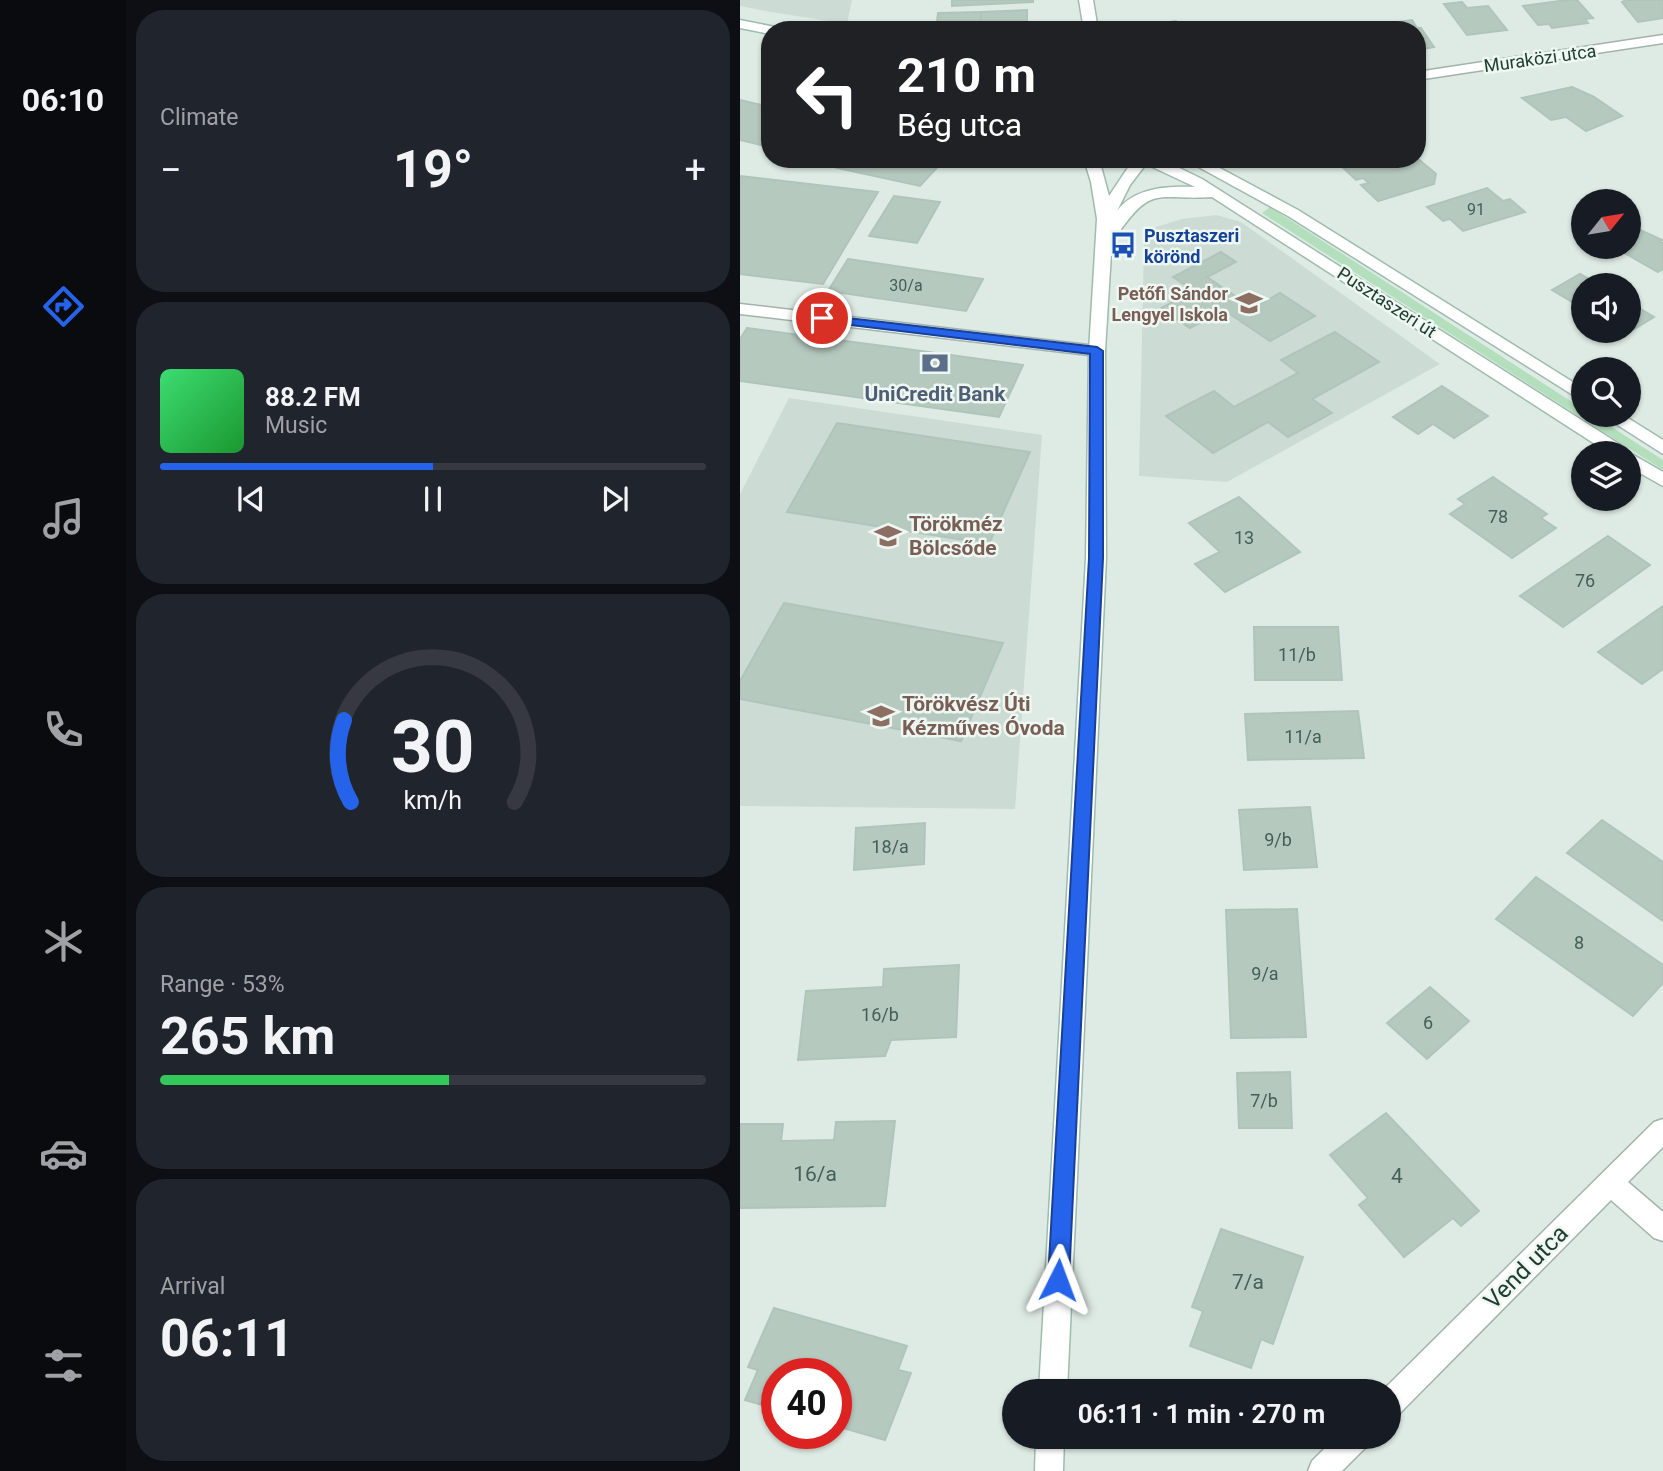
<!DOCTYPE html>
<html lang="en">
<head>
<meta charset="utf-8">
<style>
  :root { --surface:#171b24; --page:#20242c; --text:#f1f3f6; --muted:#9ea1a6; --line:#363941; --accent:#2563eb }
  body { margin:0; font-family:Roboto,sans-serif; background:var(--page); color:var(--text); height:100vh; display:flex; flex-direction:column; font-size:26px; white-space:nowrap }
  * { box-sizing:border-box; margin:0 }
  p { font-size:23px; color:var(--muted) }
  .icon { flex:none; width:38px; height:38px; fill:none; stroke:currentColor; stroke-width:2; stroke-linecap:round; stroke-linejoin:round }
  .map { position:relative; flex:1; overflow:hidden }
  .details { display:flex; flex-direction:column; gap:10px; padding:10px; background:#0d0f14; width:614px }
  .details>* { flex:none }
  .guide { position:absolute; left:21px; top:21px; width:665px; height:147px; border-radius:28px; box-shadow:0 2px 5px #0004; background:#202124; color:#fff; overflow:hidden }
  .needle { width:46px; rotate:60deg }
  .controls { position:absolute; left:831px; top:189px; display:grid; gap:14px }
  .controls a { display:grid; place-items:center; width:70px; height:70px; border-radius:50%; background:var(--surface); box-shadow:0 2px 5px #0004; font-size:35px }
  .speed { position:absolute; left:21px; top:1358px; display:flex; gap:14px; font-size:35px; font-weight:700; text-align:center }
  .speed>* { display:grid; place-content:center; width:91px; height:91px; border-radius:50%; background:var(--surface); box-shadow:0 2px 5px #0004; line-height:1 }
  .speed .limit { border:10px solid #d22; background:#fff; color:#111 }
  .pin { position:absolute; display:grid; place-items:center; width:60px; height:60px; color:#fff; margin:-30px; border:4px solid #fff; border-radius:50%; box-shadow:0 2px 7px #0007 }
  .me { position:absolute; width:77px; margin:-38px; rotate:3deg; stroke-linejoin:round; filter:drop-shadow(0 0 5px #0008) }
  .turn { display:flex; align-items:center; gap:24px; height:147px; padding:0 21px; font-size:32px }
  .turn .icon { width:91px; height:91px; stroke-width:2.5 }
  .turn b { display:block; font-size:49px; line-height:60px }
  .big { font-size:52px; font-weight:700; line-height:1.1 }
  .details .card { flex:1; display:flex; flex-direction:column; justify-content:center; gap:10px; min-width:0; padding:0 24px; border-radius:28px; background:var(--page) }
  .details .dial { align-items:center; gap:0 }
  .dial svg { height:182px; overflow:visible; fill:none; stroke:var(--line); stroke-width:7; stroke-linecap:round; text-anchor:middle }
  .dial text { fill:var(--text); stroke:none }
  .song { display:flex; align-items:center; gap:21px }
  .cover { width:84px; height:84px; border-radius:10px; background:linear-gradient(135deg,hsl(140 70% 55%),hsl(130 70% 35%)) }
  .played { height:7px; border-radius:4px; background:linear-gradient(90deg,var(--accent) 50%,var(--line) 50%) }
  .keys { display:flex; justify-content:space-around; direction:ltr }
  .heat { display:flex; justify-content:space-between; align-items:center; font-size:38px; direction:ltr }
  .charge { height:10px; border-radius:5px; background:linear-gradient(90deg,#34c759 53%,var(--line) 0) }
  .trip { position:absolute; left:262px; top:1379px; width:399px; height:70px; border-radius:35px; background:var(--surface); box-shadow:0 2px 5px #0004; font-weight:700; line-height:70px; text-align:center }
  main { display:flex; flex:1; min-height:0 }
  .dock { display:flex; flex-direction:column; width:126px; justify-content:space-around; align-items:center; background:#090b0e; color:var(--muted) }
  .dock .icon { width:49px; height:49px }
  .dock .current { color:var(--accent) }
  .dock b { font-size:32px; color:var(--text) }
  .map>svg:first-child { display:block }
  .built { fill:#ccdbd3 }
  .green { fill:#b4dfbc }
  .building { fill:#b6c9bf; stroke:#b0c5ba; stroke-width:2 }
  .lines { fill:none; stroke-linecap:round; stroke-linejoin:round }
  .street-casing { stroke:#a1b3ab; stroke-width:3 }
  .secondary-casing { stroke:#9ebbae; stroke-width:3 }
  .street { fill:#fff; fill-rule:evenodd }
  .secondary { fill:#fff; fill-rule:evenodd }
  .route { fill:#2563eb; stroke:#184099; stroke-width:2 }
  .labels { text-anchor:middle; dominant-baseline:central; stroke-width:5; stroke-linejoin:round; paint-order:stroke }
  .far-number-label { font-size:16px; fill:#445f54 }
  .far-street-label { font-size:18px; fill:#1e3c31; stroke:#eef7f2 }
  .far-transit-label { font-size:18px; font-weight:bold; fill:#164399; stroke:#eef7f2; text-anchor:start }
  .far-education-label { font-size:18px; font-weight:bold; fill:#785e54; stroke:#eef7f2; text-anchor:end }
  .number-label { font-size:18px; fill:#445f54 }
  .service-label { font-size:21px; font-weight:bold; fill:#4e5e75; stroke:#eef7f2 }
  .education-label { font-size:21px; font-weight:bold; fill:#785e54; stroke:#eef7f2; text-anchor:start }
  .near-number-label { font-size:21px; fill:#445f54 }
  .near-street-label { font-size:24px; fill:#1e3c31; stroke:#eef7f2 }
</style>
</head>
<body>
<main>
<nav class="dock">
<b>06:10</b>
<svg class="icon current" aria-label="directions" viewBox="0 0 24 24"><path d="M12 3l9 9-9 9-9-9zM9 14v-3h6M13 9l2 2-2 2"/></svg>
<svg class="icon" aria-label="music" viewBox="0 0 24 24"><path d="M9 18V5l10-2v13"/><circle cx="6" cy="18" r="3"/><circle cx="16" cy="16" r="3"/></svg>
<svg class="icon" aria-label="phone" viewBox="0 0 24 24"><path d="M5 4h4l2 5-3 2q2 4 5 5l2-3 5 2v4C11 20 4 13 5 4z"/></svg>
<svg class="icon" aria-label="climate" viewBox="0 0 24 24"><path d="M12 3v18M4 7l16 10M4 17L20 7"/></svg>
<svg class="icon" aria-label="car" viewBox="0 0 24 24"><path d="M5 17H2v-5l4-1 3-4h7l3 4 3 1v5h-3M9 17h6M6 11h13"/><circle cx="7" cy="17" r="2"/><circle cx="17" cy="17" r="2"/></svg>
<svg class="icon" aria-label="filters" viewBox="0 0 24 24"><path d="M4 7h16M4 17h16"/><circle cx="9" cy="7" r="2"/><circle cx="15" cy="17" r="2"/></svg>
</nav>
<section class="details">
<div class="card"><p>Climate</p>
<div class="heat"><a>−</a><b class="big">19°</b><a>+</a></div>
</div>
<div class="card">
<div class="song"><i class="cover"></i><div><b>88.2 FM</b><p>Music</p></div></div>
<div class="played"></div>
<div class="keys"><svg class="icon" aria-label="previous" viewBox="0 0 24 24"><path d="M18 5L8 12l10 7zM5 5v14"/></svg><svg class="icon" aria-label="pause" viewBox="0 0 24 24"><path d="M8 5v14M16 5v14"/></svg><svg class="icon" aria-label="next" viewBox="0 0 24 24"><path d="M6 5l10 7-10 7zM19 5v14"/></svg></div>
</div>
<div class="card dial"><svg viewBox="0 0 100 80">
<path d="M14 69A42 42 0 1 1 86 69"/>
<path d="M14 69A42 42 0 0 1 11 33" stroke="#2563eb"/>
<text x="50" y="56" font-size="32" font-weight="700">30</text>
<text x="50" y="72" font-size="11">km/h</text>
</svg></div>
<div class="card"><p>Range · 53%</p><b class="big">265 km</b><div class="charge"></div></div>
<div class="card"><p>Arrival</p><b class="big">06:11</b></div>
</section>
<div class="map">
<svg width="923" height="1471" viewBox="0 0 923 1471">
  <rect width="100%" height="100%" fill="#deebe4"/>
  <!-- built -->
  <g class="built">
    <polygon points="0,0 112,0 107,24 25,11 0,6"/>
    <polygon points="476,215 501,222 700,364 487,482 399,476 404,242 413,228 442,219"/>
    <polygon points="49,398 302,435 275,809 0,806 0,494"/>
  </g>
  <!-- green -->
  <polygon class="green" points="530,207 843,409 844,415 853,415 923,460 923,470 522,213"/>
  <!-- building -->
  <g class="building">
    <polygon points="212,0 293,0 293,2 212,6"/>
    <polygon points="827,0 837,0 853,18 845,19 848,23 812,28 809,24 798,25 783,6"/>
    <polygon points="886,0 923,0 923,18 898,22 882,2"/>
    <polygon points="722,2 727,8 748,6 767,30 727,35 704,4"/>
    <polygon points="287,10 287,30 240,30 241,12"/>
    <polygon points="241,12 240,30 196,30 198,13"/>
    <polygon points="672,20 677,28 681,28 694,47 677,50 677,30 648,30 644,24"/>
    <polygon points="436,21 439,26 469,22 474,30 411,30 409,25"/>
    <polygon points="832,87 854,97 882,116 846,131 826,117 811,120 782,98"/>
    <polygon points="0,100 30,107 30,147 0,140"/>
    <polygon points="677,158 696,174 694,184 638,201 621,185 629,183 623,178 616,180 598,163 610,159"/>
    <polygon points="105,159 205,159 180,186 97,168"/>
    <polygon points="0,176 138,192 83,284 0,274"/>
    <polygon points="747,188 763,201 770,199 785,212 723,231 710,219 703,221 687,207"/>
    <polygon points="154,196 200,202 177,243 129,236"/>
    <polygon points="889,225 922,240 920,242 923,243 923,269 918,272 874,247 889,247"/>
    <polygon points="481,252 496,262 467,277 513,308 540,293 575,316 530,341 484,310 450,328 421,308 454,291 433,277"/>
    <polygon points="108,259 243,279 226,311 88,291"/>
    <polygon points="840,274 860,285 844,285 844,309 812,290"/>
    <polygon points="889,302 914,317 886,334 880,331 889,331"/>
    <polygon points="7,328 174,350 283,365 259,417 0,381 0,339"/>
    <polygon points="595,332 639,362 572,399 592,413 548,437 528,422 473,453 426,416 474,391 494,407 558,373 541,360"/>
    <polygon points="702,386 748,416 714,438 693,424 678,434 653,417"/>
    <polygon points="97,423 290,452 249,544 47,512"/>
    <polygon points="753,477 807,514 801,518 816,528 772,558 710,514 725,504 718,499"/>
    <polygon points="499,497 560,552 485,592 455,564 480,552 449,523"/>
    <polygon points="868,536 910,565 823,627 780,596"/>
    <polygon points="44,603 263,643 221,741 0,699 0,681"/>
    <polygon points="923,606 923,669 902,684 858,652"/>
    <polygon points="514,627 598,627 602,680 515,680"/>
    <polygon points="618,711 624,758 508,760 505,714"/>
    <polygon points="570,807 577,867 504,870 499,810"/>
    <polygon points="862,820 923,862 923,921 827,853"/>
    <polygon points="185,823 184,864 114,870 116,828"/>
    <polygon points="796,877 923,965 923,983 893,1016 756,919"/>
    <polygon points="557,909 566,1037 491,1038 486,910"/>
    <polygon points="219,965 216,1037 151,1040 145,1056 58,1060 66,991 143,987 144,969"/>
    <polygon points="690,987 729,1021 687,1059 647,1023"/>
    <polygon points="550,1072 552,1128 499,1128 497,1073"/>
    <polygon points="646,1113 739,1211 721,1226 713,1218 664,1257 619,1205 628,1198 590,1155"/>
    <polygon points="155,1121 145,1206 0,1208 0,1124 43,1124 41,1141 94,1140 96,1122"/>
    <polygon points="481,1229 563,1257 533,1344 521,1339 511,1368 450,1346 463,1311 452,1307"/>
    <polygon points="34,1308 167,1346 158,1370 171,1373 145,1440 96,1426 96,1374 37,1374 37,1409 5,1400 18,1370 8,1367"/>
  </g>
  <g class="lines">
    <!-- street casing -->
    <g class="street-casing">
      <g id="street">
        <polygon points="923,35 923,43 677,80 677,72"/>
        <polygon points="0,304 357,346 365,351 357,356 0,314"/>
        <polygon points="923,1119 923,1147 888,1182 923,1212 923,1241 914,1238 871,1200 659,1414 649,1418 649,1391 642,1391 914,1122"/>
        <polygon points="596,1437 630,1437 626,1447 602,1471 568,1471 572,1461"/>
      </g>
    </g>
    <!-- secondary casing -->
    <g class="secondary-casing">
      <g id="secondary">
        <polygon points="339,0 353,0 358,30 344,30"/>
        <polygon points="0,20 35,27 37,30 30,30 30,34 0,28"/>
        <path d="M344,159H359L369,196L389,166L367,163L360,159H421L462,179L887,449L890,453L923,472V486L889,467V453H869L472,197C417,201 413,183 377,235L372,237L365,351L366,558L327,1391H299L346,558L349,351L357,219L351,182ZM406,164L455,187C428,186 395,187 377,211L390,185Z"/>
        <polygon points="444,159 463,159 558,210 844,389 844,402 548,216"/>
        <polygon points="862,415 883,415 923,440 923,454"/>
        <polygon points="296,1437 324,1437 323,1471 295,1471"/>
      </g>
    </g>
    <!-- street -->
    <use href="#street" class="street"/>
    <!-- secondary -->
    <use href="#secondary" class="secondary"/>
  </g>
  <!-- route -->
  <polygon class="route" points="82,315 357,347 363,351 363,558 329,1280 326,1287 318,1290 311,1287 308,1280 349,558 350,354 78,321 76,318"/>
  <!-- icons -->
  <defs>
    <g id="bus-bare" transform="scale(2.1)"><path d="M-5-6H5V4H4V6H2V4H-2V6H-4V4H-5ZM-3.5-4V0h7V-4ZM-3.5 1.2v1.5H-2V1.2ZM2 1.2v1.5H3.5V1.2Z" fill="#1a4fb4" stroke="#eef7f2" stroke-width="2.5" paint-order="stroke"/></g>
    <g id="school-bare" transform="scale(2.1)"><path d="M0-5L7-2L0 1L-7-2ZM-4 1L0 2.5L4 1V4Q0 6-4 4Z" fill="#8d6e63" stroke="#eef7f2" stroke-width="2.5" paint-order="stroke"/></g>
    <g id="bank-bare" transform="scale(2.1)"><path d="M-6-4H6V4H-6ZM0-2.3a2.3 2.3 0 1 0 0 4.6a2.3 2.3 0 1 0 0-4.6Z" fill="#5c6f8a" stroke="#eef7f2" stroke-width="2.5" paint-order="stroke"/></g>
  </defs>
  <g fill-rule="evenodd">
    <use href="#bus-bare" x="383" y="245"/>
    <use href="#school-bare" x="509" y="303"/>
    <use href="#bank-bare" x="195" y="363"/>
    <use href="#school-bare" x="148" y="536"/>
    <use href="#school-bare" x="141" y="716"/>
  </g>
  <g class="labels">
    <!-- far-number labels -->
    <g class="far-number-label">
      <text x="736" y="209">91</text>
      <text x="166" y="285">30/a</text>
    </g>
    <!-- far-street labels -->
    <g class="far-street-label">
      <text transform="translate(800 58) rotate(-8)">Muraközi utca</text>
      <text transform="translate(647 302) rotate(33)">Pusztaszeri út</text>
    </g>
    <!-- far-transit labels -->
    <g class="far-transit-label">
      <text x="404" y="235">Pusztaszeri<tspan x="404" dy="21">körönd</tspan></text>
    </g>
    <!-- far-education labels -->
    <g class="far-education-label">
      <text x="488" y="293">Petőfi Sándor<tspan x="488" dy="21">Lengyel Iskola</tspan></text>
    </g>
    <!-- number labels -->
    <g class="number-label">
      <text x="758" y="516">78</text>
      <text x="504" y="537">13</text>
      <text x="845" y="580">76</text>
      <text x="557" y="654">11/b</text>
      <text x="563" y="736">11/a</text>
      <text x="538" y="839">9/b</text>
      <text x="150" y="846">18/a</text>
      <text x="839" y="942">8</text>
      <text x="525" y="973">9/a</text>
      <text x="140" y="1014">16/b</text>
      <text x="688" y="1022">6</text>
      <text x="524" y="1100">7/b</text>
    </g>
    <!-- service labels -->
    <g class="service-label">
      <text x="195" y="394">UniCredit Bank</text>
    </g>
    <!-- education labels -->
    <g class="education-label">
      <text x="169" y="524">Törökméz<tspan x="169" dy="24">Bölcsőde</tspan></text>
      <text x="162" y="704">Törökvész Úti<tspan x="162" dy="24">Kézműves Óvoda</tspan></text>
    </g>
    <!-- near-number labels -->
    <g class="near-number-label">
      <text x="75" y="1174">16/a</text>
      <text x="657" y="1176">4</text>
      <text x="508" y="1282">7/a</text>
    </g>
    <!-- near-street labels -->
    <g class="near-street-label">
      <text transform="translate(786 1267) rotate(-45)">Vend utca</text>
    </g>
  </g>
</svg>
<div class="controls">
<a><svg class="needle" viewBox="-14 -14 28 28"><path d="M0-13l5 13h-10z" fill="#e53935"/><path d="M0 13l5-13h-10z" fill="#9ea1a6"/></svg></a>
<a><svg class="icon" aria-label="sound" viewBox="0 0 24 24"><path d="M4 9h4l5-4v14l-5-4H4zM17 9q2 3 0 6"/></svg></a>
<a><svg class="icon" aria-label="search" viewBox="0 0 24 24"><circle cx="10" cy="10" r="6"/><path d="M15 15l6 6"/></svg></a>
<a><svg class="icon" aria-label="layers" viewBox="0 0 24 24"><path d="M12 4l9 5-9 5-9-5zM3 14l9 5 9-5"/></svg></a>
</div>
<div class="speed"><div class="limit">40</div></div>
<div class="pin" style="left:82px;top:318px;background:#d93025"><svg class="icon" aria-label="arrive" viewBox="0 0 24 24"><path d="M6 21V4h12l-3 4 3 4H6"/></svg></div>
<svg class="me" style="left:318px;top:1280px" viewBox="-20 -20 40 40"><path d="M0-17L14 15 0 8-14 15z" fill="#2563eb" stroke="#fff" stroke-width="4"/></svg>
<div class="trip">06:11 · 1 min · 270 m</div>
<div class="guide">
<div class="turn"><svg class="icon" aria-label="left" viewBox="0 0 24 24"><path d="M17 20v-9H6M10 6l-5 5 5 5"/></svg><div><b>210 m</b>Bég utca</div></div>
</div>
</div>
</main>
</body>
</html>
